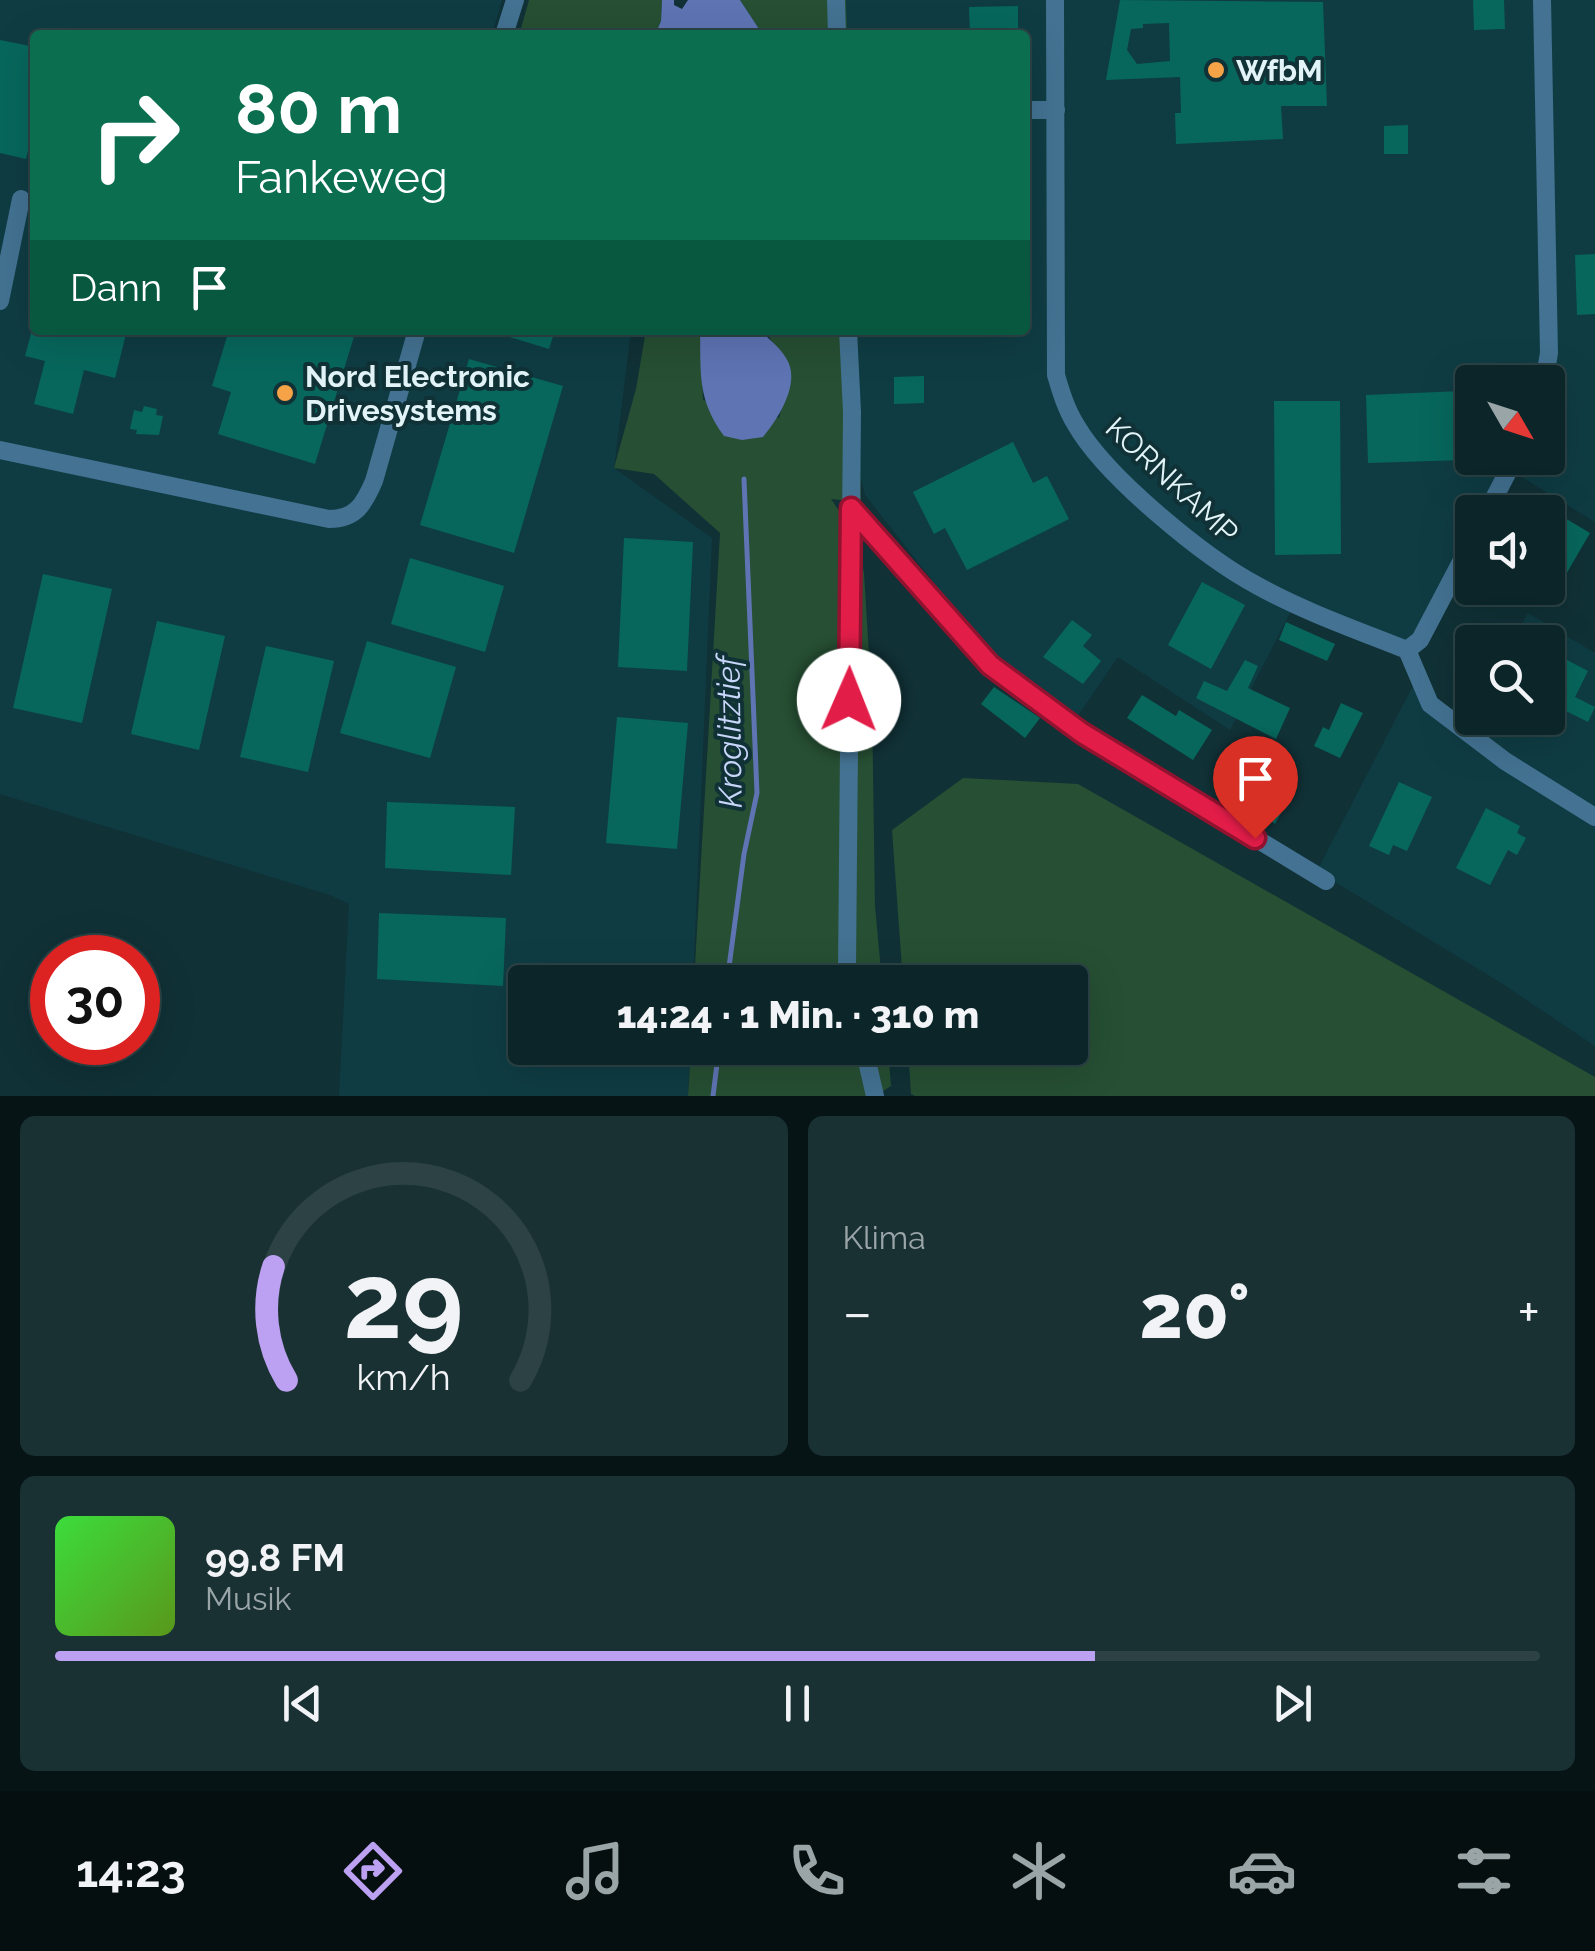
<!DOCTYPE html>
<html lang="de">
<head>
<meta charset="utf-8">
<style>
  :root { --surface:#0c2528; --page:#1a3134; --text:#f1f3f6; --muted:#9aa5a8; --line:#2c4245; --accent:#bca0f2 }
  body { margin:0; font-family:Raleway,sans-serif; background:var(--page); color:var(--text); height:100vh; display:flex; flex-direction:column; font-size:38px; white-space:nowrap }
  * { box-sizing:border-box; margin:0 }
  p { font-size:32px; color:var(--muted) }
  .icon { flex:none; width:55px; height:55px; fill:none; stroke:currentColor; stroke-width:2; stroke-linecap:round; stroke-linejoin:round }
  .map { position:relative; height:1096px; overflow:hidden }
  .panel { display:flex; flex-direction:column; gap:20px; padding:20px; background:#071416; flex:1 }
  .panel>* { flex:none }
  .guide { position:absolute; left:30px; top:30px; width:1000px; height:305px; border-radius:10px; box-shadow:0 10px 40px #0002,0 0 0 2px var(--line); background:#0b6e4f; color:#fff; overflow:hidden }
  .needle { width:65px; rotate:129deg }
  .fabs { position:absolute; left:1455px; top:365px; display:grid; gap:20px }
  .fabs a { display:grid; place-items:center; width:110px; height:110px; border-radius:10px; background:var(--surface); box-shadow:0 10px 40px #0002,0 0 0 2px var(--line); font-size:50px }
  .speed { position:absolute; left:30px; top:935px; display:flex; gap:20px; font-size:50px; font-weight:700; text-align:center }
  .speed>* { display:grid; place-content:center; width:130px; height:130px; border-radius:50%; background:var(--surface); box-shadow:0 10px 40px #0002,0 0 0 2px var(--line); line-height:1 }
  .speed .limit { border:15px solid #d22; background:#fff; color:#111 }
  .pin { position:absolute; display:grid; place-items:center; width:85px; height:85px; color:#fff; margin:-102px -42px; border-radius:50% 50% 50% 0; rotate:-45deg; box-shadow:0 0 10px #0007 }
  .pin .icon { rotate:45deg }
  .me { position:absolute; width:110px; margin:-55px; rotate:1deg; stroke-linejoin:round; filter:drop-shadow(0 0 8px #0008) }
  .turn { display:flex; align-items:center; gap:35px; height:210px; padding:0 40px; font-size:45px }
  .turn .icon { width:130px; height:130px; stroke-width:2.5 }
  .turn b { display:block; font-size:70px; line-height:85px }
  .then { display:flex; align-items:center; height:95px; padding:0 40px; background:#0003; gap:20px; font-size:38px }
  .big { font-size:75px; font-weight:800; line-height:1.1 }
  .panel .widget { flex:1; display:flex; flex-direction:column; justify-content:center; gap:15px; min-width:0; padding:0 35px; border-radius:15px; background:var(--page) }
  .panel .dial { align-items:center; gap:0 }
  .dial svg { height:260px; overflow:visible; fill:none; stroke:var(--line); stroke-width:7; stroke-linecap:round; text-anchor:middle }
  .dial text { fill:var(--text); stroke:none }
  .song { display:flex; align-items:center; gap:30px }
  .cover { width:120px; height:120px; border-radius:15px; background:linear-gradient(135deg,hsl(120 70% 55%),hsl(90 70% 35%)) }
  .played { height:10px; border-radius:5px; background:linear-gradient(90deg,var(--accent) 70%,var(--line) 70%) }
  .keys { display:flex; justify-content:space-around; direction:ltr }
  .heat { display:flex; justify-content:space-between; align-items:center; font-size:55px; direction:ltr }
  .panel .tiles { flex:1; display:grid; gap:20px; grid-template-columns:1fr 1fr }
  .widget:last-child { grid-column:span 2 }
  .trip { position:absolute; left:508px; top:965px; width:580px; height:100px; border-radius:10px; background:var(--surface); box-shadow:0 10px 40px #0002,0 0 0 2px var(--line); font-weight:800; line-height:100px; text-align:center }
  .tab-bar { display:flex; height:160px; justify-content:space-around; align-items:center; background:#050f10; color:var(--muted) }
  .tab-bar .icon { width:70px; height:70px }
  .tab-bar .selected { color:var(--accent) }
  .tab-bar b { font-size:45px; color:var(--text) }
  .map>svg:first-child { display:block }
  .built { fill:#0f3c43; fill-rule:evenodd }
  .green { fill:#264f33 }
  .water { fill:#5e74b3 }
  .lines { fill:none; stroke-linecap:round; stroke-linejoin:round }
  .stream { stroke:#5e74b3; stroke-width:5 }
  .building { fill:#07675c; fill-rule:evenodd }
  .minor { stroke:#437292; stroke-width:18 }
  .route-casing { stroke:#92132f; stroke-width:25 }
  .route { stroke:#e11d48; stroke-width:18 }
  .poi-dot { fill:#f5a346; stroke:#103136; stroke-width:4 }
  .labels { text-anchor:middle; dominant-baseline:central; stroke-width:8; stroke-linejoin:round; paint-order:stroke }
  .poi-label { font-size:30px; font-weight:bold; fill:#e2f4f7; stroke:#103136; text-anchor:start }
  .street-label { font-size:30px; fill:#e2f4f7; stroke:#103136 }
  .water-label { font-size:32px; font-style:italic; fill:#c8d6fa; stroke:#103136 }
</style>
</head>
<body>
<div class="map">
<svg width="1595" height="1096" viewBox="0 0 1595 1096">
  <rect width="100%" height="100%" fill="#103136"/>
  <!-- built -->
  <g class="built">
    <polygon points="0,0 502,0 492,35 35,35 35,330 631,330 614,468 712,538 693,982 525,982 525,1048 690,1048 688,1096 339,1096 349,904 330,895 0,794"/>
    <path d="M836,0H1595V522L1510,470L1487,512H1472V541L1407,650L1295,603L1230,730L1118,657L1075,720L994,659L865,495L857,463L848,330H1025V35H837ZM1472,382H1548V458H1472Z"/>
    <polygon points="1528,613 1595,653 1595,1046 1503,984 1317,871 1418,676 1462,728 1472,710 1472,718 1548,718 1548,642 1511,642"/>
  </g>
  <!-- green -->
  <g class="green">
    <polygon points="529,0 662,0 661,21 655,35 519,35"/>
    <polygon points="740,0 846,0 847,35 763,35"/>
    <polygon points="646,330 700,330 703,400 779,418 791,373 765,330 857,330 861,502 831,499 857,537 864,573 872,704 875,906 882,982 694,982 720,533 654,474 614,468 636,389"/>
    <polygon points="963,778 1078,784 1595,1077 1595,1096 915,1096 911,1094 908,1048 1070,1048 1070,982 903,982 892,830"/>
    <polygon points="691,1048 888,1048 891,1086 875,1096 688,1096"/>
  </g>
  <!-- water -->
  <g class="water">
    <polygon points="662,0 674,0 674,5 682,9 688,0 740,0 763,35 655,35 661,21"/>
    <path d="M700,330H765L764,334C771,341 781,349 786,358C802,382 778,419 763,437L742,440L724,436C697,399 701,374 700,330Z"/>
  </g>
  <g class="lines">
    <!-- stream -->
    <g class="stream">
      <polyline points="727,982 744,854 757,793 744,479"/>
      <polyline points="713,1096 719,1048"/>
    </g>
  </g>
  <!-- building -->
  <g class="building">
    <path d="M1120,0L1323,2L1327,106H1281L1283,139L1176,144L1175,113H1181L1180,77L1106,80ZM1169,23L1170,61L1137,64L1127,50L1131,29L1143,28V24Z"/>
    <polygon points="1473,0 1504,0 1505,29 1474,30"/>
    <polygon points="1018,6 1018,35 970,35 969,7"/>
    <polygon points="0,40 35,47 35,119 26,159 0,153"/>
    <polygon points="1408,125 1408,154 1384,154 1384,126"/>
    <polygon points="1595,254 1595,314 1577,315 1575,255"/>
    <polygon points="32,330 127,330 115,378 84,370 73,414 34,404 45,361 25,356"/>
    <polygon points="229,330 356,330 315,464 218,434 231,392 212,386"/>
    <polygon points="496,330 555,330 549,349 496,333"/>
    <polygon points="469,359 563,386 514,553 420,525"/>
    <polygon points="924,376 924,403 894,404 894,377"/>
    <polygon points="1462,391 1464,460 1368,463 1366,395"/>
    <polygon points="1274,401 1340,401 1341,554 1275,555"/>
    <polygon points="144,406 157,409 156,415 163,416 159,435 136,434 137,430 130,429 134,410 142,412"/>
    <polygon points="1013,442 1033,483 1047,476 1069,519 967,570 945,528 934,534 913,492"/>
    <polygon points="1548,508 1590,533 1565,576 1548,565"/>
    <polygon points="624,538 693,542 687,671 618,667"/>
    <polygon points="410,558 504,586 485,652 391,624"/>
    <polygon points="43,574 112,589 82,723 13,708"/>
    <polygon points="1202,582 1245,605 1211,669 1168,645"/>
    <polygon points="1072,620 1092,635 1083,646 1101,661 1083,684 1043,657"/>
    <polygon points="157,621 225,636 199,750 131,734"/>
    <polygon points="1286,622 1335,644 1327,661 1279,640"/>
    <polygon points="367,641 456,667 430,758 340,733"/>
    <polygon points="266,646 334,661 308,772 240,757"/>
    <polygon points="1548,650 1588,671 1575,697 1595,707 1588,722 1548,702"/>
    <polygon points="1245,660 1258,666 1248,688 1290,708 1276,739 1196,698 1204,681 1227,691"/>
    <polygon points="994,687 1040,718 1025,738 981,704"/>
    <polygon points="1142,695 1176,716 1179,710 1212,730 1193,760 1127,718"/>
    <polygon points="1341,703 1363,713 1340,758 1314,746 1323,727 1329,730"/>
    <polygon points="617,717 688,723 677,849 606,843"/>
    <polygon points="1225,752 1241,763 1235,772 1276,795 1280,787 1292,793 1275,824 1241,801 1247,792 1213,771"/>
    <polygon points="1399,782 1432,797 1407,851 1393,845 1389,855 1369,846"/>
    <polygon points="387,802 515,807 511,875 385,868"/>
    <polygon points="1486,808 1520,826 1517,833 1526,838 1517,855 1508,850 1490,885 1456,868"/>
    <polygon points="379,913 506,918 503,986 377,979"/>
  </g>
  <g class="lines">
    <!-- minor -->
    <g class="minor">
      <polyline points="836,0 837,35"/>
      <path d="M1055,0L1056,375C1061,392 1066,409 1076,425C1106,477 1205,558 1258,586C1305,612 1357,630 1407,650L1420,640L1472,541"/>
      <polyline points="1542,0 1549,353 1544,382"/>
      <polyline points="504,35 515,0"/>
      <polyline points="1025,110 1056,110"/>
      <polyline points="0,301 21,199"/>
      <polyline points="848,330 852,412 847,970 850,982"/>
      <path d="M0,450L329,519C356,519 364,504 374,481L417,330"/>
      <polyline points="851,508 990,665 1082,733 1326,881"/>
      <polyline points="1487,512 1515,458"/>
      <polyline points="1407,650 1430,704 1505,761 1595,817"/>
      <polyline points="864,1048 875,1096"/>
    </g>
  </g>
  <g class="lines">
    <!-- route casing -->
    <g class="route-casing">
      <polyline id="route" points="849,700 851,508 990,665 1082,733 1255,838"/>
    </g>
    <!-- route -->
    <use href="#route" class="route"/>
  </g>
  <!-- markers -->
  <g class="poi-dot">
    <circle cx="1216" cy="70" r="10"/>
    <circle cx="285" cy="393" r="10"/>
  </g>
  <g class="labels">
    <!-- poi labels -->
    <g class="poi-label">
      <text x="1236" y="70">WfbM</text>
      <text x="305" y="376">Nord Electronic<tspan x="305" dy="34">Drivesystems</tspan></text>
    </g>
    <!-- street labels -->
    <g class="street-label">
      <text transform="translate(1172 480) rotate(43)">KORNKAMP</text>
    </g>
    <!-- water labels -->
    <g class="water-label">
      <text transform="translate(729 732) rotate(-91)">Kroglitztief</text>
    </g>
  </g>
</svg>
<div class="fabs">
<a><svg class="needle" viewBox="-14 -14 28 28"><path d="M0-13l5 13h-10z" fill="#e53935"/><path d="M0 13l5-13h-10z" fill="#9aa5a8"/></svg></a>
<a><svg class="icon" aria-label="sound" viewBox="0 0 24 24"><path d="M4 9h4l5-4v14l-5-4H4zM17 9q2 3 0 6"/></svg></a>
<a><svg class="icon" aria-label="search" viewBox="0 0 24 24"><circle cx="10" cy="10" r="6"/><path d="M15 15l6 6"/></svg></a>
</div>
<div class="speed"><div class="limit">30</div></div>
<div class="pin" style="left:1255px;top:838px;background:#d93025"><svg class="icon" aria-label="arrive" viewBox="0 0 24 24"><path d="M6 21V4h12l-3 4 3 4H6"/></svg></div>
<svg class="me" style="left:849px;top:700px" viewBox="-20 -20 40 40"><circle r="19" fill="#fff"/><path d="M0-13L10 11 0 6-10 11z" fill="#e11d48"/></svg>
<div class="trip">14:24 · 1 Min. · 310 m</div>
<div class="guide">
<div class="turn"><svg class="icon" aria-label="right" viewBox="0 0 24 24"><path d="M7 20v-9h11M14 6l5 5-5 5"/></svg><div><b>80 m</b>Fankeweg</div></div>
<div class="then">Dann<svg class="icon" aria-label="arrive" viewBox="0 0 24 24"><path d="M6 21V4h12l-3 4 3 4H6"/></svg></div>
</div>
</div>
<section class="panel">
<div class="tiles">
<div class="widget dial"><svg viewBox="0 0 100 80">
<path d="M14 69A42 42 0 1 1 86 69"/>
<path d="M14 69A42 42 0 0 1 10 34" stroke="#bca0f2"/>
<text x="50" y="56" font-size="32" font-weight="700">29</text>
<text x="50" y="72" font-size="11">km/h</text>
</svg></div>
<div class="widget"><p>Klima</p>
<div class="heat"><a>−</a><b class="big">20°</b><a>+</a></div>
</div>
<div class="widget">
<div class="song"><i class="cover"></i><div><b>99.8 FM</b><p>Musik</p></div></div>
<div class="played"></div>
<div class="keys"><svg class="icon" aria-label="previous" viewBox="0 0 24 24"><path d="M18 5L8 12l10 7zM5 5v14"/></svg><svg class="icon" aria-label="pause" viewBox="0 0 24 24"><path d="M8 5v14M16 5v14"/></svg><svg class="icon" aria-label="next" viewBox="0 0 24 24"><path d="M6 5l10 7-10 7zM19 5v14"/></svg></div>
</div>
</div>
</section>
<nav class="tab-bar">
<b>14:23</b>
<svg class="icon selected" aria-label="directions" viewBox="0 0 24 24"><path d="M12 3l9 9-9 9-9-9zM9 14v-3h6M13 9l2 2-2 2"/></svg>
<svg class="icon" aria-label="music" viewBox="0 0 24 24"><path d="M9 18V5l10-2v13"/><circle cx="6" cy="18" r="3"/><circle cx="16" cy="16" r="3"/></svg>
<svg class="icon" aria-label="phone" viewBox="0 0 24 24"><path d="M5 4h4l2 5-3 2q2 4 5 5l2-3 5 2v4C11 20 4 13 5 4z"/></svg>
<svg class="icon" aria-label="climate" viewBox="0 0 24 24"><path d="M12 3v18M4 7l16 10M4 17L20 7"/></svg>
<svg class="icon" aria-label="car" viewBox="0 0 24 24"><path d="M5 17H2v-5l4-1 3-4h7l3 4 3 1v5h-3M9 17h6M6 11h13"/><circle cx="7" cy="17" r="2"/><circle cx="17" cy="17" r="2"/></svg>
<svg class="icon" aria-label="filters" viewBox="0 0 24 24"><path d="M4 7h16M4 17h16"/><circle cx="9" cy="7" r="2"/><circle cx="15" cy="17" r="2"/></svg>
</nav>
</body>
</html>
